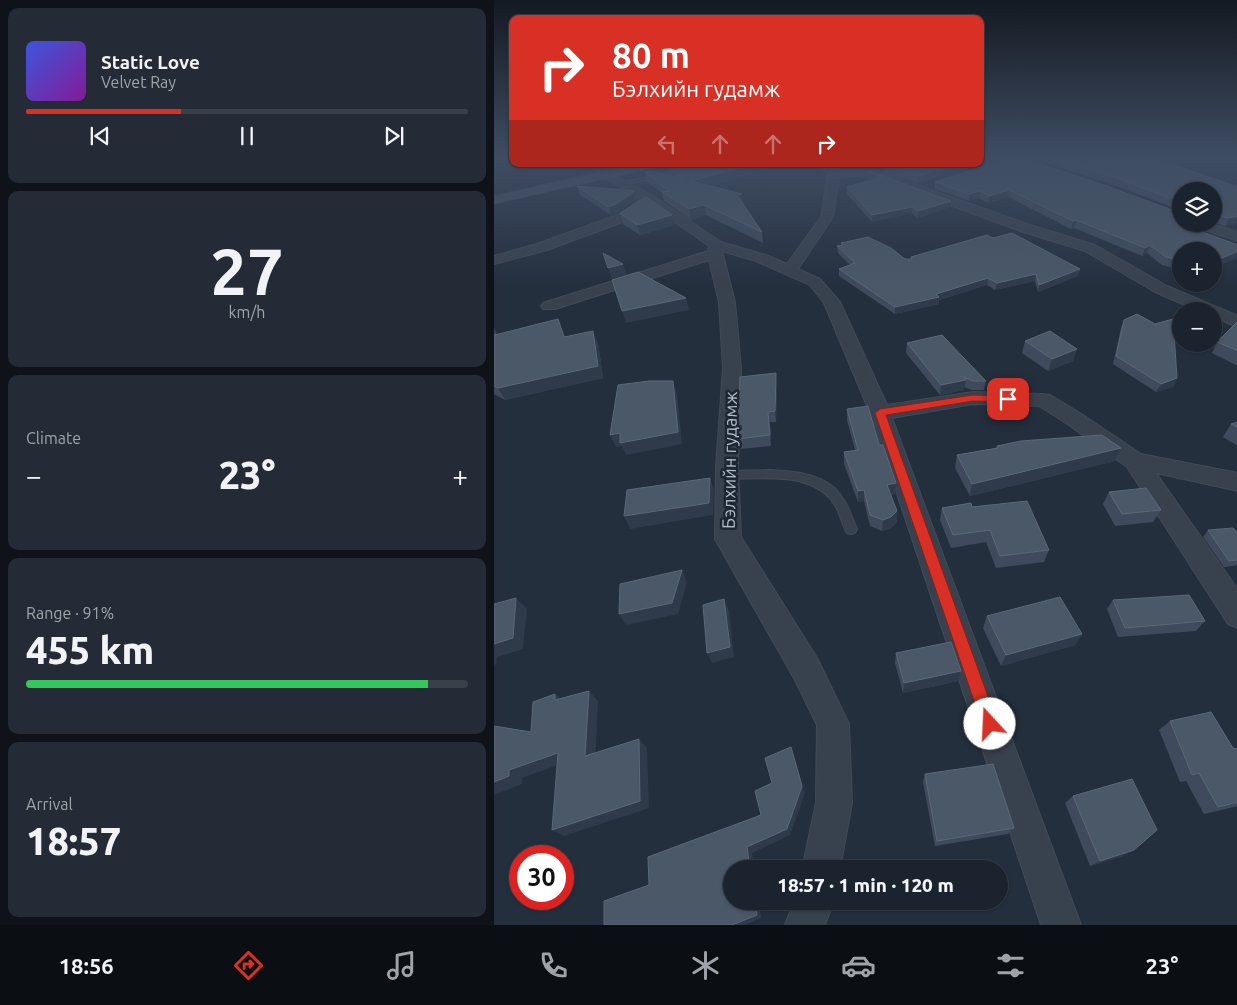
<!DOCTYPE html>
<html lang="en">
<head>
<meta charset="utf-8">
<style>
  :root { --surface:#1b232e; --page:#242b36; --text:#f1f3f6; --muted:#a0a4aa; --line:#39404a; --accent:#d93025 }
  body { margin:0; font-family:Ubuntu,sans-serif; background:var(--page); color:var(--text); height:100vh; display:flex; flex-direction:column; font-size:19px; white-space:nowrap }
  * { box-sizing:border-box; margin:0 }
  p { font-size:16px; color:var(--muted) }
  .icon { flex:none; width:28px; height:28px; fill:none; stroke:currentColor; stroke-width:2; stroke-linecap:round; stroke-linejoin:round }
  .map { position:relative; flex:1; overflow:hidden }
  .drawer { display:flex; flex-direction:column; gap:8px; padding:8px; background:#0f1319; width:494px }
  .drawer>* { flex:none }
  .banner { position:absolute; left:15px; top:15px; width:475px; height:152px; border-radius:10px; box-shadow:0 1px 4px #0004,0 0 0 1px var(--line); background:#d93025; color:#fff; overflow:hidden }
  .controls { position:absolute; left:678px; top:182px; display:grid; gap:10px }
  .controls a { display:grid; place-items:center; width:50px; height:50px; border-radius:50%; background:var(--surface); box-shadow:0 1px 4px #0004,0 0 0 1px var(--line); font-size:25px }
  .speed { position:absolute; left:15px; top:845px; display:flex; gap:10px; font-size:25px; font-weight:700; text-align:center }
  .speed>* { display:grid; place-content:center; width:65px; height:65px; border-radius:50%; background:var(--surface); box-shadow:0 1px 4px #0004,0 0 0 1px var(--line); line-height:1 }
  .speed .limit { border:8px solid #d22; background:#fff; color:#111 }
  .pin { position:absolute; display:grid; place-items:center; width:42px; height:42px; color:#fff; margin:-21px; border-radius:10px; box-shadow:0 2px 8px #0006 }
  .me { position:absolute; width:55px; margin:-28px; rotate:340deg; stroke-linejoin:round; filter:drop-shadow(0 0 4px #0008) }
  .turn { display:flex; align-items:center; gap:18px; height:105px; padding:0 20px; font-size:22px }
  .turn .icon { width:65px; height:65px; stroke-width:2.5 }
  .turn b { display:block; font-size:35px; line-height:42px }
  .lanes { display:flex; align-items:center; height:48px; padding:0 20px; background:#0003; justify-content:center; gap:25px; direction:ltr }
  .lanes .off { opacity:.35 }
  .big { font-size:38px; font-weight:800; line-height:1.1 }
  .drawer .card { flex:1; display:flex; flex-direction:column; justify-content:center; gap:8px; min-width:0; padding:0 18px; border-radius:10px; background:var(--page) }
  .drawer .dial { align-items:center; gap:0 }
  .dial b { font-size:65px; line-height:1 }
  .song { display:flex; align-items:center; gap:15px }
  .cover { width:60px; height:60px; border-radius:8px; background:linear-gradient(135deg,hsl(230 70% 55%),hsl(290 70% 35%)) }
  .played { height:5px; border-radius:2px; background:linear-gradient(90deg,var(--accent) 35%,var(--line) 35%) }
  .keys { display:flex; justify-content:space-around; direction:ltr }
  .heat { display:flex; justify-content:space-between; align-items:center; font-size:28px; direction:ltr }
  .charge { height:8px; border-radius:4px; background:linear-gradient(90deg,#34c759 91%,var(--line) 0) }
  .trip { position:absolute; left:229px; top:860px; width:285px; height:50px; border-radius:25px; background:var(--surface); box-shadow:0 1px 4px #0004,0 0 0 1px var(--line); font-weight:800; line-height:50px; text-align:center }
  .menu { display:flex; height:80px; justify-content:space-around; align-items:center; background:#0b0e12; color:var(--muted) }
  .menu .icon { width:35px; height:35px }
  .menu .active { color:var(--accent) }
  .menu b { font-size:22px; color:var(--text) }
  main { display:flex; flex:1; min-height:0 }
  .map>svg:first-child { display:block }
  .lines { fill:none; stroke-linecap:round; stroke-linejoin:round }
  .service-casing { stroke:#414a57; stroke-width:2 }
  .minor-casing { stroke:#414a57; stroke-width:2 }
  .secondary-casing { stroke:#414a57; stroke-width:1 }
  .service { fill:#38414e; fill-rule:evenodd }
  .minor { fill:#38414e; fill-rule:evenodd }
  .secondary { fill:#465061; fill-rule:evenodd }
  .wall { fill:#3f4b5c }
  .shaded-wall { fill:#2f3b4b }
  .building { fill:#4b5868; stroke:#5c6777 }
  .route { fill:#d93025; stroke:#8d1f18 }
  .labels { text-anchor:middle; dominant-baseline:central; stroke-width:5; stroke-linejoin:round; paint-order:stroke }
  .street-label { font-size:18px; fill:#b4bcc9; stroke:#1d2633 }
</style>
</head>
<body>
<main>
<section class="drawer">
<div class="card">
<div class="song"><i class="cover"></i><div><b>Static Love</b><p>Velvet Ray</p></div></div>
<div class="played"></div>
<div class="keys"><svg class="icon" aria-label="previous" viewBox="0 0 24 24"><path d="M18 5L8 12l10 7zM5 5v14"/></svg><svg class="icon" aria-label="pause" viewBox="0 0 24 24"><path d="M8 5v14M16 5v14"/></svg><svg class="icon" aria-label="next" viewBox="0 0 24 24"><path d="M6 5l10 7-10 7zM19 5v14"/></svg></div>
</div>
<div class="card dial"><b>27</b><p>km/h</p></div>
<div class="card"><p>Climate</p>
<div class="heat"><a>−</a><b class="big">23°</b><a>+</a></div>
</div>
<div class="card"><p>Range · 91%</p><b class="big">455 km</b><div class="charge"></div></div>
<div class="card"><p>Arrival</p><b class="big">18:57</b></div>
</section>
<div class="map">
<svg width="744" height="925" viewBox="0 0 744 925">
  <rect width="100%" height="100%" fill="#242f3e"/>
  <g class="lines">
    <!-- service casing -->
    <g class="service-casing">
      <g id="service">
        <polygon points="188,164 193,164 193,169 188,173 127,185 124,183 184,171 187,168"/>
        <path d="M276,470C301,471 333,474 348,497C355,506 358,518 363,529L361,533L357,534L353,533C347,523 346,510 338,501C314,471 267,479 233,479L229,478L227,475L229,472L233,471Z"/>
      </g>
    </g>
    <!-- minor casing -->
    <g class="minor-casing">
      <g id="minor">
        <polygon points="321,164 333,164 342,171 380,170 536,225 601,245 673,286 744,316 744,327 719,317 719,311 705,311 661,292 591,251 526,231 375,175 345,177 339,217 304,269 326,279 346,302 393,405 479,392 549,394 556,395 586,413 647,454 744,473 744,491 662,473 744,590 744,628 734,624 633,467 572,423 545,406 479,404 398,418 587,925 547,925 376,413 330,303 316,285 262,261 228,251 241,302 247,368 244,467 247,537 323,658 355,724 358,803 346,869 308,869 322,803 323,725 301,680 221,539 222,467 229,368 225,302 215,260 61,309 49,309 47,306 49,303 214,251 215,246 155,204 134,220 53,250 0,264 0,256 43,244 126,214 147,199 107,176 106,174 111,171 159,196 227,242 272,255 293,264 327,217 334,175"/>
        <polygon points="701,224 719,224 744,232 744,241 702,227"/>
        <polygon points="300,901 340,901 331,925 291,925"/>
      </g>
    </g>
    <!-- secondary casing -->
    <g class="secondary-casing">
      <polygon id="secondary" points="142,164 164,164 158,168 0,204 0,196"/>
    </g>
    <!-- service -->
    <use href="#service" class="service"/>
    <!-- minor -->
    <use href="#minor" class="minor"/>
    <!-- secondary -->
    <use href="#secondary" class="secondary"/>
  </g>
  <!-- wall -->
  <g class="wall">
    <polygon points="519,157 711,232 710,232 744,257 719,268 719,251 686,251 686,270 684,269 668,265 653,253 648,256 580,228 577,229 514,197 494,203 485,198 475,201 441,189 441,182"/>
    <polygon points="535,157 657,157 744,187 744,222 731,226 719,222 719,191 686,191 686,210 621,185"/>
    <polygon points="485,164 424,183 390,172 390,165"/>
    <polygon points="173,168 272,170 217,186 248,194 249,204 268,232 269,243 212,215 197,220 170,201 168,193 153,182 151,172 175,176"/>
    <polygon points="374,171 457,201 456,207 423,218 418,213 378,222 353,194 353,187 379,180 374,178"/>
    <polygon points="83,186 144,199 125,212 117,215 86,195"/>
    <polygon points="126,213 181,225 146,235 129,224"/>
    <polygon points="499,238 586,269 584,276 544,292 541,281 501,290 493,285 445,300 445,304 401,314 345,276 345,269 356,265 344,253 343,246 347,245 347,243 411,259 417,259 417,257"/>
    <polygon points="630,320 683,378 679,387 662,392 619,364 627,328"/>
    <polygon points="744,321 744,366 718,353 723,342"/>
    <polygon points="0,328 3,335 69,331 71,337 104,343 109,378 11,400 0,394"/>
    <polygon points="531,341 579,361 554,371 528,353"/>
    <polygon points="413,343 492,381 490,390 478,390 470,387 470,390 446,395 412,353"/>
    <polygon points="283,383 282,422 276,422 277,446 246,449 244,439"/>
    <polygon points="353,409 385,445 402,483 401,494 397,495 403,511 403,522 397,528 388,531 376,526 370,501 364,502 350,464 350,452 361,450 353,420"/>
    <polygon points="744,422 744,446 729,437 737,424"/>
    <polygon points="503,446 627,448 621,461 476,496 461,468 463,455 502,448"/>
    <polygon points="615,492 667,510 659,522 621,526 609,504"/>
    <polygon points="478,507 555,550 550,562 502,568 492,542 457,548 446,520 448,508"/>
    <polygon points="714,530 744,533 744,565 730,567 709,537"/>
    <polygon points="619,600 711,621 702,631 624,637 613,609"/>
    <polygon points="493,616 588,634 581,645 507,666 489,628"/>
    <polygon points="402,653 467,671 464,681 409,693 401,663"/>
    <polygon points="676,721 739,748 744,749 744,806 710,814 692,781 686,782 665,730"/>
    <polygon points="431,774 520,828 514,834 441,846 429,782"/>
    <polygon points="579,796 629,856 596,866 571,803"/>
  </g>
  <!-- shaded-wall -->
  <g class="shaded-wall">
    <polygon points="486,157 505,157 486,163"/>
    <polygon points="259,164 271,164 272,170 200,191 197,181"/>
    <polygon points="464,164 485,164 424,183 424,176"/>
    <polygon points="515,190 514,197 494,203 495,196"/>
    <polygon points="141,191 144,199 125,212 117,215 114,207"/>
    <polygon points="486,191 485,198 475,201 475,194"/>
    <polygon points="248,194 249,204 245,205 243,195"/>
    <polygon points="457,201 456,207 423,218 424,211"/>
    <polygon points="210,205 212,215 197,220 195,209"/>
    <polygon points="418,207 418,213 378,222 378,215"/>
    <polygon points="178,215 181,225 146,235 143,225"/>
    <polygon points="744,216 744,222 731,226 735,218"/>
    <polygon points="582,220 580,228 577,229 579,221"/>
    <polygon points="715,224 711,232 697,236 700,229"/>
    <polygon points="656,245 653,253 648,256 651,248"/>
    <polygon points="744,251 744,257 719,268 719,262"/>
    <polygon points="129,264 133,275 118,279 114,268"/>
    <polygon points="586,269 584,276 544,292 545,285"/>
    <polygon points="542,274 541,281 501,290 503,283"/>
    <polygon points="494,278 493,285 445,300 445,304 401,314 401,307"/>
    <polygon points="192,298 195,310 132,323 128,311"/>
    <polygon points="64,319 69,331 75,349 70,337"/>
    <polygon points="99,331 104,343 109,378 11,400 4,388"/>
    <polygon points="583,349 579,361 554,371 558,359"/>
    <polygon points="282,373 283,383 282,422 281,411"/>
    <polygon points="683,378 679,387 662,392 667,384"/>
    <polygon points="472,380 470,390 446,395 447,385"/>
    <polygon points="179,381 183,394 188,444 132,455 128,446 122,447 116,435"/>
    <polygon points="274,412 276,422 277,446 276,435"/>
    <polygon points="627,448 621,461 476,496 478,484"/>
    <polygon points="216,478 220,490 219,515 136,529 130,516"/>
    <polygon points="402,483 401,494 392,496 393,485"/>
    <polygon points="370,490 370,501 364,502 364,491"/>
    <polygon points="403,511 403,522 397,528 388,531 389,520"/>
    <polygon points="188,570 193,582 184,614 132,625 125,614"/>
    <polygon points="22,598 33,609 29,649 3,657 2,664 0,665 0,644"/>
    <polygon points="230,599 235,611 240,657 218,663 213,653"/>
    <polygon points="588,634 581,645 507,666 512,655"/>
    <polygon points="467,671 464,681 409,693 410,683"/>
    <polygon points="95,691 104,701 101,764 91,756"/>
    <polygon points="61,694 72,704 61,700"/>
    <polygon points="145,739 153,748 155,808 70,836 58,830"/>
    <polygon points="297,747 311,793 296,835 258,853 260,869 256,869 253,847"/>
    <polygon points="64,753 75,761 28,778 28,784 0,795 0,782 15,770"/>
    <polygon points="640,850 629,856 596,866 606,861"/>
    <polygon points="261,901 265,901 267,918 250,925 238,925"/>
  </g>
  <!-- building -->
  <g class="building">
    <polygon points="519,157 524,157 613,186 686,213 686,224 715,224 700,229 744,245 744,251 719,262 719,251 686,251 686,260 672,257 656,245 651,248 582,220 579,221 515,190 495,196 486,191 475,194 441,182"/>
    <polygon points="556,157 657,157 744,187 744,216 735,218 722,215 719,215 719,191 686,191 686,202 623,178"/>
    <polygon points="188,164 259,164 197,181 248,194 243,195 268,232 210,205 195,209 167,191 176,192 151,172 157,171 190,179 173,168 186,165"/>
    <polygon points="394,164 464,164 424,176 390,165"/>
    <polygon points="374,171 375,171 457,201 424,211 418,207 378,215 353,187 388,177"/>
    <polygon points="83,186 141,191 122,204 114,207"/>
    <polygon points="152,197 178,215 143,225 126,213"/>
    <polygon points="518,233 586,269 545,285 542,274 503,283 494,278 442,294 445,297 401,307 345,269 361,263 343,246 349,245 347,243 374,237 397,248 411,259 418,259 417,257 493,235 499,238"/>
    <polygon points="109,253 129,264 114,268"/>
    <polygon points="144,272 192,298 128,311 118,280"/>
    <polygon points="643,314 661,324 679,319 683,378 667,384 622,356 630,320"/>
    <polygon points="64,319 70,337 99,331 104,366 4,388 0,386 0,334 1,335"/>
    <polygon points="744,321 744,351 723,342"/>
    <polygon points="556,331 583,349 558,359 531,341"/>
    <polygon points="448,335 492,381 479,381 470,377 472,380 447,385 413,343"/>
    <polygon points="282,373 281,411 274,412 276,435 244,439 246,377"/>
    <polygon points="155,381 179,381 184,432 126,443 126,433 116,435 124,385"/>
    <polygon points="374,406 385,445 389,445 402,483 393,485 403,511 397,517 389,520 376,515 370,490 364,491 350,452 364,450 353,409"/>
    <polygon points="744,422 744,428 737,424"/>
    <polygon points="608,435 627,448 478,484 463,455 504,448 503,446 527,441"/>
    <polygon points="216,478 215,503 130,516 133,490"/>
    <polygon points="652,488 667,510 628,514 615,492"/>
    <polygon points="533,501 555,550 506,556 496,530 459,535 448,508 477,503 478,507"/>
    <polygon points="739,528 744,533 744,560 735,561 714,530"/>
    <polygon points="188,570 178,603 125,614 126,584"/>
    <polygon points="695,595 711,621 631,628 619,600"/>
    <polygon points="566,597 588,634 512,655 493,616"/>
    <polygon points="22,598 19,638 0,644 0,604"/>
    <polygon points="230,599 236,647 213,653 209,605"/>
    <polygon points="457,642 467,671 410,683 402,653"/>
    <polygon points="95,691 91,756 145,739 146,801 58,830 64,753 15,770 15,776 0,782 0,726 37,732 39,702 61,694 61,700"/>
    <polygon points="717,712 739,748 744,749 744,802 724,807 705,773 698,775 676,721"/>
    <polygon points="297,747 308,786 293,829 253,847 256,869 238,869 238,901 261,901 263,915 238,925 110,925 110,901 155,885 154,857 267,815 261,791 278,783 271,758"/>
    <polygon points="499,764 520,828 443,841 431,774"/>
    <polygon points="638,779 663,830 640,850 606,861 579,796"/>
  </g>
  <!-- sky -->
  <linearGradient id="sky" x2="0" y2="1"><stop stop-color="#141a22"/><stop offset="0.55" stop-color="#3f4d63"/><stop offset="1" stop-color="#3f4d63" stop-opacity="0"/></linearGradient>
  <rect width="744" height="287" fill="url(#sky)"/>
  <!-- route -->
  <polygon class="route" points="479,395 514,396 519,399 514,402 479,401 392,415 504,724 502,730 496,732 490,730 488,724 381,413 386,409"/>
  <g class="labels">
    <!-- street labels -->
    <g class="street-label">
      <text transform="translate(235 460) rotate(-89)">Бэлхийн гудамж</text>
    </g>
  </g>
</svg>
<div class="controls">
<a><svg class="icon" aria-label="layers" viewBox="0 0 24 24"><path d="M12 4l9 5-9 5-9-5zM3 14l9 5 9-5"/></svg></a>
<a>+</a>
<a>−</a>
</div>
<div class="speed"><div class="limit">30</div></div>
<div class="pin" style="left:514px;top:399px;background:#d93025"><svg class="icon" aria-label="arrive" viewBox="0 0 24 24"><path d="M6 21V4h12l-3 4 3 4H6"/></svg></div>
<svg class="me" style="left:496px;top:724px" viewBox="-20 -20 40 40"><circle r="19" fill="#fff"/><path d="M0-13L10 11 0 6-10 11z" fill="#d93025"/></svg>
<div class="trip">18:57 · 1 min · 120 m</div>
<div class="banner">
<div class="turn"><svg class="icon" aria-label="right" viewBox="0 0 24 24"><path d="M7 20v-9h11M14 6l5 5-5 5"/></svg><div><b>80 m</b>Бэлхийн гудамж</div></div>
<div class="lanes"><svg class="icon off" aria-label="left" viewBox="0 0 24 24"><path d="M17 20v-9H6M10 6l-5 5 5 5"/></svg><svg class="icon off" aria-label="ahead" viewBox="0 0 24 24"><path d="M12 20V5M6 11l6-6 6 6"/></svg><svg class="icon off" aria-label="ahead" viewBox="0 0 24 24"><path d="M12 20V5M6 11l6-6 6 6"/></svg><svg class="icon" aria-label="right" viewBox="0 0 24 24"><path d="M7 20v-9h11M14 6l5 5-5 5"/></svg></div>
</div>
</div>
</main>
<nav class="menu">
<b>18:56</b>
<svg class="icon active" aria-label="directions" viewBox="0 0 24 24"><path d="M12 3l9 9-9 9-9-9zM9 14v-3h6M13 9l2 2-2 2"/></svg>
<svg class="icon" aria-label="music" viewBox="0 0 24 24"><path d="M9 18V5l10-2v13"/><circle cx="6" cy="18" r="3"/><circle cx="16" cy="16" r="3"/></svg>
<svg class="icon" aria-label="phone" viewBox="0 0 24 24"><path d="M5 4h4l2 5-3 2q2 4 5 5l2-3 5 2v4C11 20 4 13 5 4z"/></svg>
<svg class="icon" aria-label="climate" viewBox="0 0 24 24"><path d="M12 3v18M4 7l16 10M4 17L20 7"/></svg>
<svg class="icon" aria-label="car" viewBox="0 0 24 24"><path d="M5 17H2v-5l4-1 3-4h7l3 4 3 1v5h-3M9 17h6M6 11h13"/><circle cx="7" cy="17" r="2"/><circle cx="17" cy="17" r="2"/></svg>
<svg class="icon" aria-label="filters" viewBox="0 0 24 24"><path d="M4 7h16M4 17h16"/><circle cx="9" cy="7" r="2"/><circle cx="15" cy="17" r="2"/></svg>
<b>23°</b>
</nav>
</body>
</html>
